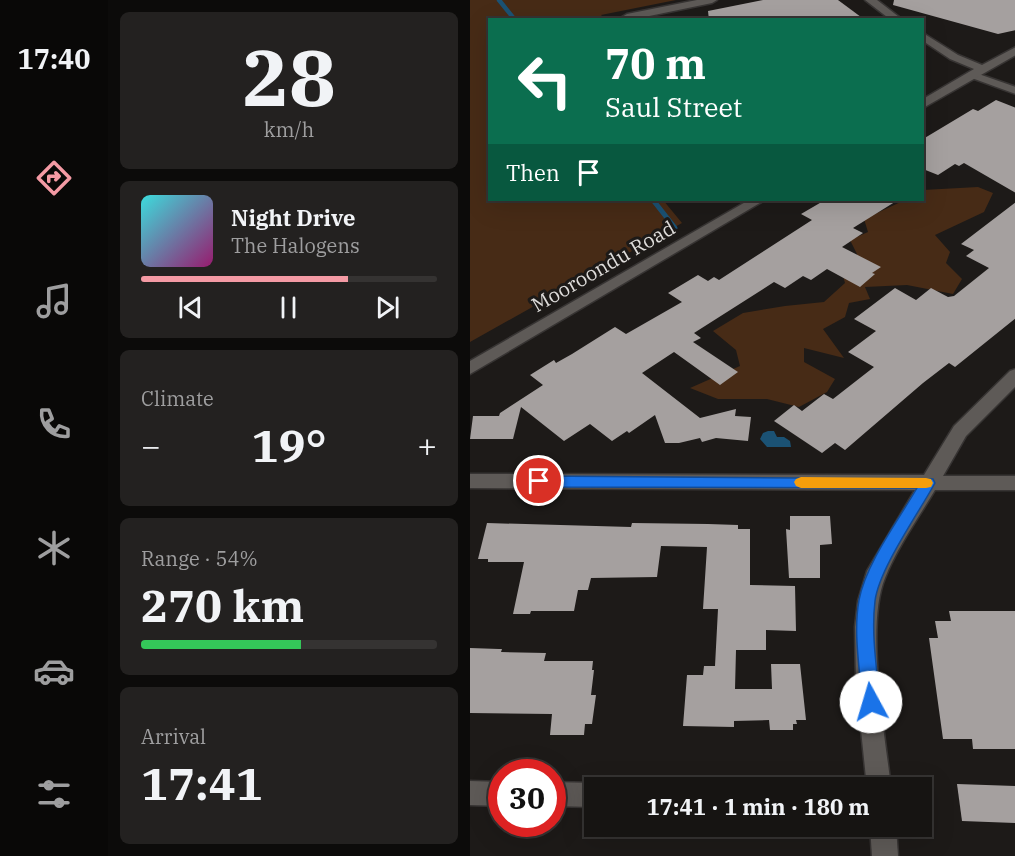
<!DOCTYPE html>
<html lang="en">
<head>
<meta charset="utf-8">
<style>
  :root { --surface:#161412; --page:#232120; --text:#f1f3f6; --muted:#9e9e9f; --line:#353332; --accent:#f49aa4 }
  body { margin:0; font-family:"IBM Plex Serif",serif; background:var(--page); color:var(--text); height:100vh; display:flex; flex-direction:column; font-size:22px; white-space:nowrap }
  * { box-sizing:border-box; margin:0 }
  p { font-size:20px; color:var(--muted) }
  .icon { flex:none; width:33px; height:33px; fill:none; stroke:currentColor; stroke-width:2; stroke-linecap:round; stroke-linejoin:round }
  .map { position:relative; flex:1; overflow:hidden }
  .details { display:flex; flex-direction:column; gap:12px; padding:12px; background:#0c0b0a; width:362px }
  .details>* { flex:none }
  .guide { position:absolute; left:18px; top:18px; width:436px; height:183px; border-radius:0px; box-shadow:0 6px 24px #0002,0 0 0 2px var(--line); background:#0b6e4f; color:#fff; overflow:hidden }
  .speed { position:absolute; left:18px; top:759px; display:flex; gap:12px; font-size:30px; font-weight:700; text-align:center }
  .speed>* { display:grid; place-content:center; width:78px; height:78px; border-radius:50%; background:var(--surface); box-shadow:0 6px 24px #0002,0 0 0 2px var(--line); line-height:1 }
  .speed .limit { border:9px solid #d22; background:#fff; color:#111 }
  .pin { position:absolute; display:grid; place-items:center; width:51px; height:51px; color:#fff; margin:-26px; border:3px solid #fff; border-radius:50%; box-shadow:0 2px 6px #0007 }
  .me { position:absolute; width:66px; margin:-33px; rotate:354deg; stroke-linejoin:round; filter:drop-shadow(0 0 4px #0008) }
  .turn { display:flex; align-items:center; gap:21px; height:126px; padding:0 18px; font-size:27px }
  .turn .icon { width:78px; height:78px; stroke-width:2.5 }
  .turn b { display:block; font-size:42px; line-height:51px }
  .then { display:flex; align-items:center; height:57px; padding:0 18px; background:#0003; gap:12px; font-size:22px }
  .big { font-size:45px; font-weight:700; line-height:1.1 }
  .details .widget { flex:1; display:flex; flex-direction:column; justify-content:center; gap:9px; min-width:0; padding:0 21px; border-radius:9px; background:var(--page) }
  .details .dial { align-items:center; gap:0 }
  .dial b { font-size:78px; line-height:1 }
  .song { display:flex; align-items:center; gap:18px }
  .cover { width:72px; height:72px; border-radius:9px; background:linear-gradient(135deg,hsl(180 70% 55%),hsl(320 70% 35%)) }
  .played { height:6px; border-radius:3px; background:linear-gradient(90deg,var(--accent) 70%,var(--line) 70%) }
  .keys { display:flex; justify-content:space-around; direction:ltr }
  .heat { display:flex; justify-content:space-between; align-items:center; font-size:33px; direction:ltr }
  .charge { height:9px; border-radius:4px; background:linear-gradient(90deg,#34c759 54%,var(--line) 0) }
  .trip { position:absolute; left:114px; top:777px; width:348px; height:60px; border-radius:0px; background:var(--surface); box-shadow:0 6px 24px #0002,0 0 0 2px var(--line); font-weight:700; line-height:60px; text-align:center }
  main { display:flex; flex:1; min-height:0 }
  .tabs { display:flex; flex-direction:column; width:108px; justify-content:space-around; align-items:center; background:#090807; color:var(--muted) }
  .tabs .icon { width:42px; height:42px }
  .tabs .active { color:var(--accent) }
  .tabs b { font-size:27px; color:var(--text) }
  .map>svg:first-child { display:block }
  .green { fill:#472b16 }
  .water { fill:#1b5274 }
  .lines { fill:none; stroke-linecap:round; stroke-linejoin:round }
  .stream-far1 { stroke:#1b5274; stroke-width:4.5 }
  .stream { stroke:#1b5274; stroke-width:5 }
  .building { fill:#a5a09f }
  .street-casing { stroke:#373433; stroke-width:3 }
  .secondary-casing { stroke:#373433; stroke-width:3 }
  .street { fill:#5e5a57; fill-rule:evenodd }
  .secondary { fill:#5e5a57; fill-rule:evenodd }
  .route { fill:#1a73e8; stroke:#114b97; stroke-width:1.5 }
  .slow { fill:#f59e0b }
  .labels { text-anchor:middle; dominant-baseline:central; stroke-width:6; stroke-linejoin:round; paint-order:stroke }
  .street-label { font-size:20px; fill:#dedcda; stroke:#1d1a18 }
</style>
</head>
<body>
<main>
<nav class="tabs">
<b>17:40</b>
<svg class="icon active" aria-label="directions" viewBox="0 0 24 24"><path d="M12 3l9 9-9 9-9-9zM9 14v-3h6M13 9l2 2-2 2"/></svg>
<svg class="icon" aria-label="music" viewBox="0 0 24 24"><path d="M9 18V5l10-2v13"/><circle cx="6" cy="18" r="3"/><circle cx="16" cy="16" r="3"/></svg>
<svg class="icon" aria-label="phone" viewBox="0 0 24 24"><path d="M5 4h4l2 5-3 2q2 4 5 5l2-3 5 2v4C11 20 4 13 5 4z"/></svg>
<svg class="icon" aria-label="climate" viewBox="0 0 24 24"><path d="M12 3v18M4 7l16 10M4 17L20 7"/></svg>
<svg class="icon" aria-label="car" viewBox="0 0 24 24"><path d="M5 17H2v-5l4-1 3-4h7l3 4 3 1v5h-3M9 17h6M6 11h13"/><circle cx="7" cy="17" r="2"/><circle cx="17" cy="17" r="2"/></svg>
<svg class="icon" aria-label="filters" viewBox="0 0 24 24"><path d="M4 7h16M4 17h16"/><circle cx="9" cy="7" r="2"/><circle cx="15" cy="17" r="2"/></svg>
</nav>
<section class="details">
<div class="widget dial"><b>28</b><p>km/h</p></div>
<div class="widget">
<div class="song"><i class="cover"></i><div><b>Night Drive</b><p>The Halogens</p></div></div>
<div class="played"></div>
<div class="keys"><svg class="icon" aria-label="previous" viewBox="0 0 24 24"><path d="M18 5L8 12l10 7zM5 5v14"/></svg><svg class="icon" aria-label="pause" viewBox="0 0 24 24"><path d="M8 5v14M16 5v14"/></svg><svg class="icon" aria-label="next" viewBox="0 0 24 24"><path d="M6 5l10 7-10 7zM19 5v14"/></svg></div>
</div>
<div class="widget"><p>Climate</p>
<div class="heat"><a>−</a><b class="big">19°</b><a>+</a></div>
</div>
<div class="widget"><p>Range · 54%</p><b class="big">270 km</b><div class="charge"></div></div>
<div class="widget"><p>Arrival</p><b class="big">17:41</b></div>
</section>
<div class="map">
<svg width="546" height="856" viewBox="0 0 546 856">
  <rect width="100%" height="100%" fill="#1d1a18"/>
  <!-- green -->
  <g class="green">
    <polygon points="0,0 206,0 131,15 135,19 20,20 20,200 193,200 212,223 0,342"/>
    <polygon points="508,187 523,193 514,212 465,235 480,252 476,263 492,279 483,294 437,285 395,287 400,299 379,303 375,317 353,329 374,358 334,348 334,362 365,379 357,392 329,407 297,399 248,399 220,388 270,366 266,350 243,331 273,313 315,306 354,302 375,283 370,265 387,266 387,254 380,240 398,232 394,219 435,200 453,200 453,190"/>
  </g>
  <!-- water -->
  <polygon class="water" points="298,431 304,431 307,437 314,437 320,441 321,447 297,447 290,439 293,433"/>
  <g class="lines">
    <!-- stream-far1 -->
    <polyline class="stream-far1" points="29,0 45,20"/>
    <!-- stream -->
    <polyline class="stream" points="183,200 205,228"/>
  </g>
  <!-- building -->
  <g class="building">
    <polygon points="293,0 368,0 395,20 239,20 238,11"/>
    <polygon points="424,0 546,0 546,30 528,34 423,5"/>
    <polygon points="526,100 546,108 546,193 494,163 489,166 485,164 468,175 453,169 453,139 503,109 508,111"/>
    <polygon points="355,200 428,200 383,228 393,233 372,247 411,267 402,273 405,274 390,287 357,269 341,280 333,276 315,288 304,282 224,333 231,338 223,342 268,372 250,385 204,352 172,373 230,418 266,409 265,416 281,417 278,441 246,438 232,442 230,438 209,443 195,443 185,415 159,433 157,431 142,441 120,424 94,441 51,407 43,439 0,439 3,416 29,416 30,413 73,385 60,375 84,360 86,363 102,354 145,327 156,334 212,302 198,293 228,275 238,281 244,277 249,280 342,220 331,214"/>
    <polygon points="546,202 546,318 485,367 479,363 453,383 375,450 365,443 352,453 304,421 324,405 332,411 354,394 363,399 404,367 378,352 406,331 384,319 425,288 446,300 461,288 478,297 484,296 519,268 496,256 504,250 491,244"/>
    <polygon points="320,516 360,516 362,544 350,545 350,578 319,578 316,529 320,530"/>
    <polygon points="17,523 161,527 162,523 238,524 268,525 268,529 280,529 280,585 325,586 326,631 296,630 296,650 266,650 265,689 302,689 301,664 330,664 336,720 326,720 327,724 323,724 323,730 300,730 299,720 264,721 264,727 213,726 217,675 233,675 234,666 245,666 248,609 233,609 237,547 191,546 187,577 121,578 118,590 108,590 104,611 61,611 60,614 43,614 54,562 18,562 18,559 8,559"/>
    <polygon points="479,611 546,611 546,749 503,749 502,739 473,739 459,638 468,638 465,621 481,621"/>
    <polygon points="0,648 29,649 32,649 31,652 76,653 74,661 123,661 122,670 124,670 121,695 126,695 122,724 115,724 114,735 80,735 82,714 0,713"/>
    <polygon points="487,784 546,786 546,823 492,821"/>
  </g>
  <g class="lines">
    <!-- street casing -->
    <g class="street-casing">
      <g id="street">
        <polygon points="227,0 247,0 242,3 160,20 152,17 157,14"/>
        <polygon points="503,72 546,87 546,94 499,77 499,73"/>
        <path d="M546,369V386L496,436L473,476H546V490H465C449,517 426,549 415,578C395,626 415,734 421,788H397L386,681L385,627L388,601L397,571L445,490L0,488V474L454,475L484,426L540,371Z"/>
        <polygon points="0,781 32,782 32,806 0,805"/>
        <polygon points="82,782 124,783 133,788 124,788 124,807 82,806"/>
        <polygon points="400,826 426,826 428,856 402,856"/>
      </g>
    </g>
    <!-- secondary casing -->
    <g class="secondary-casing">
      <g id="secondary">
        <polygon points="395,0 407,0 433,20 421,20"/>
        <polygon points="453,33 488,55 512,65 546,47 546,55 453,108 453,99 504,69 480,59 453,41"/>
        <polygon points="279,200 295,200 0,374 0,361"/>
      </g>
    </g>
    <!-- street -->
    <use href="#street" class="street"/>
    <!-- secondary -->
    <use href="#secondary" class="secondary"/>
  </g>
  <!-- route -->
  <path class="route" d="M69,476L463,479L465,483C448,514 409,569 405,601C401,635 407,669 410,702L407,708L401,710L395,708L392,702C390,669 383,633 389,600C396,563 428,521 447,488L69,487L64,485L61,481L64,477Z"/>
  <!-- slow -->
  <polygon class="slow" points="331,477 456,478 461,479 463,483 461,487 456,488 331,488 326,486 324,482 326,479"/>
  <g class="labels">
    <!-- street labels -->
    <g class="street-label">
      <text transform="translate(133 266) rotate(-30)">Mooroondu Road</text>
    </g>
  </g>
</svg>
<div class="speed"><div class="limit">30</div></div>
<div class="pin" style="left:69px;top:481px;background:#d93025"><svg class="icon" aria-label="arrive" viewBox="0 0 24 24"><path d="M6 21V4h12l-3 4 3 4H6"/></svg></div>
<svg class="me" style="left:401px;top:702px" viewBox="-20 -20 40 40"><circle r="19" fill="#fff"/><path d="M0-13L10 11 0 6-10 11z" fill="#1a73e8"/></svg>
<div class="trip">17:41 · 1 min · 180 m</div>
<div class="guide">
<div class="turn"><svg class="icon" aria-label="left" viewBox="0 0 24 24"><path d="M17 20v-9H6M10 6l-5 5 5 5"/></svg><div><b>70 m</b>Saul Street</div></div>
<div class="then">Then<svg class="icon" aria-label="arrive" viewBox="0 0 24 24"><path d="M6 21V4h12l-3 4 3 4H6"/></svg></div>
</div>
</div>
</main>
</body>
</html>
